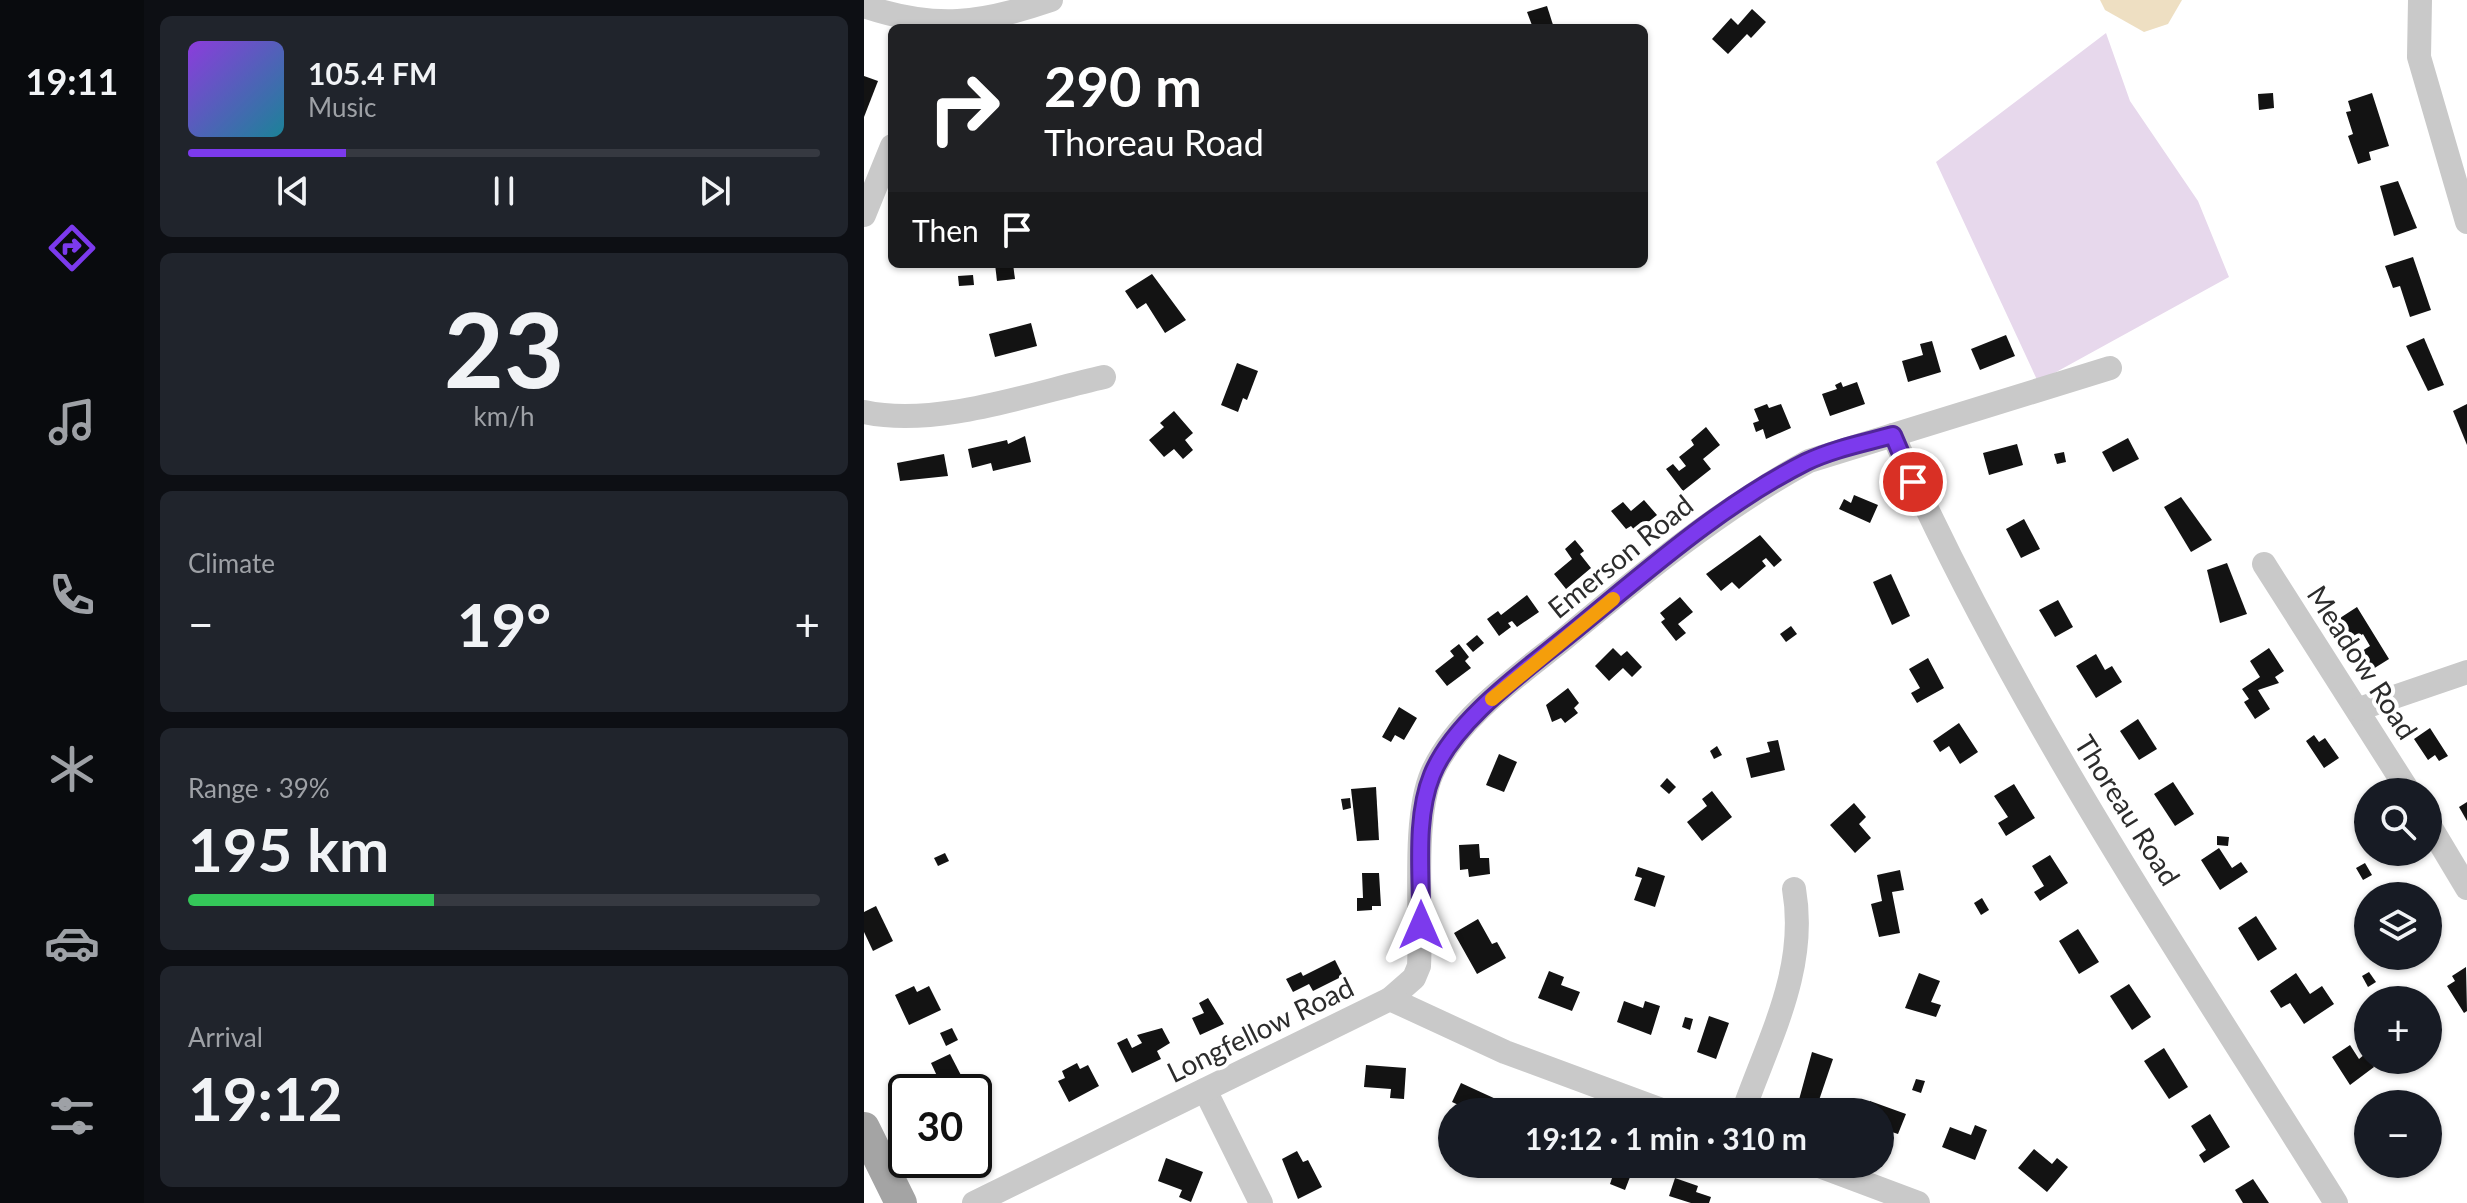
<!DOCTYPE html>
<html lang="en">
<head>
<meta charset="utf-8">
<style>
  :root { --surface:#171b24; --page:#20242c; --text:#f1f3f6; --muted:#9ea1a6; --line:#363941; --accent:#7c3aed }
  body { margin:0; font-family:Lato,sans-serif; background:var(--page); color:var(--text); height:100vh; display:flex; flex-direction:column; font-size:30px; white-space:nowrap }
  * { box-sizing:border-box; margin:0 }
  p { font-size:26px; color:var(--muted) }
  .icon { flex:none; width:44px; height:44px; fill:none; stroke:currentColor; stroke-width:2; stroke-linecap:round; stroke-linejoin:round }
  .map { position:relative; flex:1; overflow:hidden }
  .details { display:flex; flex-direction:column; gap:16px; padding:16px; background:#0d0f14; width:720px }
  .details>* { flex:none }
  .hud { position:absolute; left:24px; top:24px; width:760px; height:244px; border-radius:12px; box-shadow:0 2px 6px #0004; background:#202124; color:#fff; overflow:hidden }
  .fabs { position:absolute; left:1490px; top:778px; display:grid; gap:16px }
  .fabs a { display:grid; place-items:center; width:88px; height:88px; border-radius:50%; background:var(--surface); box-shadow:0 2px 6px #0004; font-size:40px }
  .speed { position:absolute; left:24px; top:1074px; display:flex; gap:16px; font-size:40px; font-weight:700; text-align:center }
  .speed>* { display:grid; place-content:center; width:104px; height:104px; border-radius:50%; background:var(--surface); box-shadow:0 2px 6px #0004; line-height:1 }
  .speed .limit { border:4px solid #111; border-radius:12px; background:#fff; color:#111 }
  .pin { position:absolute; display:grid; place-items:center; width:68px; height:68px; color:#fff; margin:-34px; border:4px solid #fff; border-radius:50%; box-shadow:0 2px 8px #0007 }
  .me { position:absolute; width:88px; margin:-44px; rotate:0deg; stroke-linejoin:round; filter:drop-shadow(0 0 6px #0008) }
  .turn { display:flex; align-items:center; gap:28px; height:168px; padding:0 24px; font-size:36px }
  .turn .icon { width:104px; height:104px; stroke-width:2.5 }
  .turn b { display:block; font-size:56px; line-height:68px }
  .then { display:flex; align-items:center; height:76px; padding:0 24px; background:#0003; gap:16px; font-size:30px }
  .big { font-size:60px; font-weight:700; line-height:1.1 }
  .details .widget { flex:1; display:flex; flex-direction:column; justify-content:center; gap:12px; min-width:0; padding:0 28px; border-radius:12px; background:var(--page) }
  .details .dial { align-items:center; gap:0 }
  .dial b { font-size:104px; line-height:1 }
  .song { display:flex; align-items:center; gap:24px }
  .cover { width:96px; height:96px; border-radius:12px; background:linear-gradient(135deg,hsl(270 70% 55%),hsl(190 70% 35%)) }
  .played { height:8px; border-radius:4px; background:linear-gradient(90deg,var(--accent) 25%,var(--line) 25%) }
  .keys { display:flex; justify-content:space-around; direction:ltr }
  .heat { display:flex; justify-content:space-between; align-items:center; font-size:44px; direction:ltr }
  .charge { height:12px; border-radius:6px; background:linear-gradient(90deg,#34c759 39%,var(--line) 0) }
  .trip { position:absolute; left:574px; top:1098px; width:456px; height:80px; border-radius:40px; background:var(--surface); box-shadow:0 2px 6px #0004; font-weight:700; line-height:80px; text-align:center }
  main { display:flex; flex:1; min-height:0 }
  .menu { display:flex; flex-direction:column; width:144px; justify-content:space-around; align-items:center; background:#090b0e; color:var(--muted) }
  .menu .icon { width:56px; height:56px }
  .menu .current { color:var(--accent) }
  .menu b { font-size:36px; color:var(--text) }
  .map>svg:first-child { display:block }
  .green { fill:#e7d8ec }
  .water { fill:#eedfc2 }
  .building { fill:#131313 }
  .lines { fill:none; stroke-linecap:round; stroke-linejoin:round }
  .minor { stroke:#c9c9c9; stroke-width:24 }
  .major { stroke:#a4a4a4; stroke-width:32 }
  .route-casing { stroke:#51269a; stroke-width:20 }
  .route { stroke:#7c3aed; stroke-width:14 }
  .slow { stroke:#f59e0b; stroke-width:14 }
  .labels { text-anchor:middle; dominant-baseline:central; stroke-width:8; stroke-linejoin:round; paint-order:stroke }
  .street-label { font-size:28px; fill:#2c2c2c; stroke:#fff }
</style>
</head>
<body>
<main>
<nav class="menu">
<b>19:11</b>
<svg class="icon current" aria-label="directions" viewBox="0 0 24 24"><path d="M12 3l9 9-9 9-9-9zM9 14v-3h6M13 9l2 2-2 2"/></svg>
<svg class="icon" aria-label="music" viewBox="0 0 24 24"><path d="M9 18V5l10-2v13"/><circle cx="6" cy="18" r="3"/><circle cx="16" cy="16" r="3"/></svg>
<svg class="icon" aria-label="phone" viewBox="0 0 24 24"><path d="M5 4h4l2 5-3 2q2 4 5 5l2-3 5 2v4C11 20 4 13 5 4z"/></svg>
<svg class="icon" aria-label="climate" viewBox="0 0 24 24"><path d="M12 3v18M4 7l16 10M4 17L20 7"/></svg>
<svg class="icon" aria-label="car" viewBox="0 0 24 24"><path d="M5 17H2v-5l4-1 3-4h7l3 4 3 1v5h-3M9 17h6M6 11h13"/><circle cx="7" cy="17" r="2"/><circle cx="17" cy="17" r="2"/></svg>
<svg class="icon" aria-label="filters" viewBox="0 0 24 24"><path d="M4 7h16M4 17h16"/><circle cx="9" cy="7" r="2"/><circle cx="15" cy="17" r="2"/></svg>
</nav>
<section class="details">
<div class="widget">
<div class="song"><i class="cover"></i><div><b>105.4 FM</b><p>Music</p></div></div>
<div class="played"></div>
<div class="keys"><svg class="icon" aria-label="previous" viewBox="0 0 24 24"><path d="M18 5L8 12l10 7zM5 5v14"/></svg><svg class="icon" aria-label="pause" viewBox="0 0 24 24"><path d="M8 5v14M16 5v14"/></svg><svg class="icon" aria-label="next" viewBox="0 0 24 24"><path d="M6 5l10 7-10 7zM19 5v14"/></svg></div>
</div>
<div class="widget dial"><b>23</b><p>km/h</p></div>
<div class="widget"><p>Climate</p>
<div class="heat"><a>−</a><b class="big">19°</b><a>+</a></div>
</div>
<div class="widget"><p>Range · 39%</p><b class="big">195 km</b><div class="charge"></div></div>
<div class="widget"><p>Arrival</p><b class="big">19:12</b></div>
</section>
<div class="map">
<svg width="1603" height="1203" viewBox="0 0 1603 1203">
  <rect width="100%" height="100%" fill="#fff"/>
  <!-- green -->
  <polygon class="green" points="1242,33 1266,101 1334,201 1365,277 1174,382 1072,162"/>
  <!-- water -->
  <polygon class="water" points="1236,0 1318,0 1304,24 1280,32 1241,10"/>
  <!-- building -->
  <g class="building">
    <polygon points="683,6 690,28 669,28 663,12"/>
    <polygon points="888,9 902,22 887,38 883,34 864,54 848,39 867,18 874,25"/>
    <polygon points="0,76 14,81 0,117"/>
    <polygon points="1409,93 1410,108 1395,110 1394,94"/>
    <polygon points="1508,93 1525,146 1505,152 1507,160 1494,164 1484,136 1489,134 1482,112 1487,111 1484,101"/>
    <polygon points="1534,181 1553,228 1530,236 1516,186"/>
    <polygon points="1549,257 1567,310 1546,317 1536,286 1529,288 1521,266"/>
    <polygon points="131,264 149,264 151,279 133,281"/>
    <polygon points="288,274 322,320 301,333 282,303 273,309 261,291"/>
    <polygon points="109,275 110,285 95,286 94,276"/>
    <polygon points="167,323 173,346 131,357 125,334"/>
    <polygon points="1142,335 1151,356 1116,370 1107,349"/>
    <polygon points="1560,338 1580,385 1564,391 1542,346"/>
    <polygon points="1068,341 1077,372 1044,382 1038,361 1059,355 1056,344"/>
    <polygon points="373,363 394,371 383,400 379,398 374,412 357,405"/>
    <polygon points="977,382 979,387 993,382 1001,404 966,416 958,394 973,389 971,385"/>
    <polygon points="903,404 905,408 917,404 927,428 902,439 899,429 892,432 889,423 895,421 890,409"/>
    <polygon points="1603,404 1603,445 1589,411"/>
    <polygon points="310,411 329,433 321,440 329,450 319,459 310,449 300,457 285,440 300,427 296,423"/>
    <polygon points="842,427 856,445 839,459 847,469 819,491 802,469 809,464 815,471 822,466 815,457 830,445 827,440"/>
    <polygon points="161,436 167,462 129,471 127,463 108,468 104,449 143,440 144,444"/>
    <polygon points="1264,438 1275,459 1249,472 1238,452"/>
    <polygon points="1153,444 1159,465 1125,475 1119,453"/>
    <polygon points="1200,452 1202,462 1193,464 1190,454"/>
    <polygon points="80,454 84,476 36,481 33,463"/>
    <polygon points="990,495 1014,505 1006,523 975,509 980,499 987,503"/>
    <polygon points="1317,497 1348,540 1327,552 1300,507"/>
    <polygon points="780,500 793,515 772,532 767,526 762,529 747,511 759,502 767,511"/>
    <polygon points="1160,519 1176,549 1157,558 1142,529"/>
    <polygon points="896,535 918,560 910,567 902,558 898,561 902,566 875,589 868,582 857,591 842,574"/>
    <polygon points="711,540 720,551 716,554 727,568 702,589 690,574 708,559 701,549"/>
    <polygon points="1363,563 1383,614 1356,623 1343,570"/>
    <polygon points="1027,574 1046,616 1028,625 1009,582"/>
    <polygon points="663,595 675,612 653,627 648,621 644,623 647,627 635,636 623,619 634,611 637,615"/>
    <polygon points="816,597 829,612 814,624 822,633 812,641 797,622 801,619 796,613"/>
    <polygon points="1194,600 1209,627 1191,637 1175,610"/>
    <polygon points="1493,607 1525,659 1509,669 1498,651 1506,646 1499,634 1490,640 1476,618"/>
    <polygon points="927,626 933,634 922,642 916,634"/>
    <polygon points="613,635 620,643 609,652 602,644"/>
    <polygon points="595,644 605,657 601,661 607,668 583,686 571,671 590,656 586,651"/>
    <polygon points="749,648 757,656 763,651 778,667 768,677 759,668 745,681 731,666"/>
    <polygon points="1405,648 1420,671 1411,677 1415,683 1394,690 1406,709 1391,719 1380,702 1385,699 1378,689 1396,677 1386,661"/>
    <polygon points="1232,654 1241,670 1248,666 1258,682 1232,698 1212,666"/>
    <polygon points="1064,658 1080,688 1053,703 1047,693 1056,688 1045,669"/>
    <polygon points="704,688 715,703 710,708 714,713 701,723 697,718 688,722 682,705"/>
    <polygon points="535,707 553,718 540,740 531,735 527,742 518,737"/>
    <polygon points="1274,719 1293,749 1275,760 1256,731"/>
    <polygon points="1095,723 1114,752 1096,764 1085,746 1076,752 1069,741"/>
    <polygon points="1566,728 1584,756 1575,761 1571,755 1564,760 1550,739"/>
    <polygon points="1450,735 1455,742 1461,738 1475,758 1460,768 1442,741"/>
    <polygon points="914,740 921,770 887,778 882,758 906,752 903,742"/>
    <polygon points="853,746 858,755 850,759 846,751"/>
    <polygon points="635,754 653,762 640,792 622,785"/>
    <polygon points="803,778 812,787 805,794 796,786"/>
    <polygon points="1309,782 1330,814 1311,826 1290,794"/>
    <polygon points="1150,784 1171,818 1142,836 1134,823 1144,817 1130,796"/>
    <polygon points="512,787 515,840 493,841 487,789"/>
    <polygon points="848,791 868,817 838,841 823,822 843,806 838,799"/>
    <polygon points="486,798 487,808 479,810 477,799"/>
    <polygon points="1603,802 1603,821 1595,807"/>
    <polygon points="990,803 1002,817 995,824 1007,838 991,853 966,825"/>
    <polygon points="1504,813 1504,843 1490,822"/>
    <polygon points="1353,836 1365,837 1364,846 1353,845"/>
    <polygon points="615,844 616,858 625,858 626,874 605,877 604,869 596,870 595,845"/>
    <polygon points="1355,848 1368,868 1377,862 1384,872 1356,890 1337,860"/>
    <polygon points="81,853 85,861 74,866 70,858"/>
    <polygon points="1186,855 1204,883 1176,901 1170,892 1180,886 1168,866"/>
    <polygon points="1501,863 1508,875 1499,880 1492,868"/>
    <polygon points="774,867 801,876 791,907 770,900 778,878 771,876"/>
    <polygon points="1036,870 1040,890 1028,892 1036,933 1015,937 1007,904 1018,901 1013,875"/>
    <polygon points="498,873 515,873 517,906 508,906 508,910 493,911 493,898 499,898"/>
    <polygon points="1118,898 1125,910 1117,915 1110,903"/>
    <polygon points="1564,904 1573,920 1564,925"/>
    <polygon points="12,906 29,941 9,951 0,932 0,912"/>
    <polygon points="1392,916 1413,949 1394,961 1374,928"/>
    <polygon points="614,919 628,944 633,942 642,958 613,974 590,933"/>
    <polygon points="1214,929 1235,962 1215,974 1195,941"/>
    <polygon points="471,960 479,976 449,991 445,984 429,992 422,979 437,972 439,976"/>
    <polygon points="1602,967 1603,1011 1600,1013 1583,986 1591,981 1588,976"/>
    <polygon points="685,971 700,977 697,985 716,992 708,1011 674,998"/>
    <polygon points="1505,972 1512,982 1504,987 1498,976"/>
    <polygon points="1055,973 1076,981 1067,1002 1077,1005 1072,1017 1041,1008"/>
    <polygon points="1432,973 1446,994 1458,986 1470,1004 1440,1024 1426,1003 1417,1008 1406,991"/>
    <polygon points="1265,984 1287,1017 1268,1030 1246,996"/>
    <polygon points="50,986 53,992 65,986 77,1010 45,1025 31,995"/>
    <polygon points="344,998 360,1024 336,1035 328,1018 340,1013 335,1003"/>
    <polygon points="760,1001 779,1008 781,1001 796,1006 787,1035 753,1022"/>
    <polygon points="845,1016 865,1023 852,1059 833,1052"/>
    <polygon points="821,1017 829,1019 826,1030 818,1027"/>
    <polygon points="88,1028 94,1040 82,1046 76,1033"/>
    <polygon points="298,1028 306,1043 293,1051 297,1059 268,1073 253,1043 263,1038 268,1048 278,1043 273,1035"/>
    <polygon points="1486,1045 1495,1059 1501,1054 1510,1067 1486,1085 1468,1057"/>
    <polygon points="1300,1048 1324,1087 1305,1099 1280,1061"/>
    <polygon points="948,1052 969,1059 951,1112 933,1107"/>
    <polygon points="86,1054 100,1081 80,1091 67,1063"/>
    <polygon points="213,1063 216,1069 224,1065 235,1086 205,1102 194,1081 201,1078 198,1071"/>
    <polygon points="502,1065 542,1068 540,1099 526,1098 527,1089 500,1087"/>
    <polygon points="1052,1079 1061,1081 1057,1093 1048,1090"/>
    <polygon points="597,1083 634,1100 629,1112 610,1112 588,1102"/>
    <polygon points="1006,1101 1042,1114 1034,1134 1016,1128 1016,1112 1002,1112"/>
    <polygon points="1346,1114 1366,1147 1340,1163 1335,1155 1342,1150 1327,1126"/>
    <polygon points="1111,1125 1123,1130 1111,1160 1078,1147 1086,1127 1107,1135"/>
    <polygon points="112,1134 121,1151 110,1157 110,1135"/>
    <polygon points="1170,1149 1188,1164 1193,1158 1204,1167 1183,1192 1154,1168"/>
    <polygon points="433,1151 439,1162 444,1160 458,1187 434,1199 418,1159"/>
    <polygon points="302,1158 339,1172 327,1202 315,1197 318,1190 294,1181"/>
    <polygon points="76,1160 104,1160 82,1172"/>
    <polygon points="734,1164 771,1164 761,1190 746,1184 749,1175 732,1169"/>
    <polygon points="811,1178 834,1186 832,1192 847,1197 845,1203 827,1203 805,1196"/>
    <polygon points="1389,1179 1405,1203 1379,1203 1371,1190"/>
  </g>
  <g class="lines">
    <!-- minor -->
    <g class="minor">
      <polyline points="1556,0 1555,57 1603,222"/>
      <path d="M0,6C71,30 117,24 187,0"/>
      <polyline points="0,215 28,146"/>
      <path d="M0,412C73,428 168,393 240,377"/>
      <path d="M1029,435C1148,706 1316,953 1472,1203"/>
      <polyline points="1400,564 1545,792"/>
      <polyline points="1495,709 1603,672"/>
      <polyline points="1564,823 1603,888"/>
      <path d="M526,999L550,978L555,966C558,913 548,819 568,773C593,718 654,676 700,639C778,574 855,510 945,461L1246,368"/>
      <polyline points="341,1090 397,1203"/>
      <path d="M879,1112C905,1038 944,969 930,889"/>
      <polyline points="950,1164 1054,1203"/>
      <polyline points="110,1203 526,999 641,1052 803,1112"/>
    </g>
    <!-- major -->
    <polyline class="major" points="0,1128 37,1203"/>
  </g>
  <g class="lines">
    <!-- route casing -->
    <g class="route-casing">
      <path id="route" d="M557,925C558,878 550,819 568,775C590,720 662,670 707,633C782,572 855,506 942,462C969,449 1000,443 1029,435L1049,482"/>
    </g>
    <!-- route -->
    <use href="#route" class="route"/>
    <!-- slow -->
    <polyline class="slow" points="628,699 749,599"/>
  </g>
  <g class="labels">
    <!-- street labels -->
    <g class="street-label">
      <text transform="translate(756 556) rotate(-39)">Emerson Road</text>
      <text transform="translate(1499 662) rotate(57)">Meadow Road</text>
      <text transform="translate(1264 810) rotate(58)">Thoreau Road</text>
      <text transform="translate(396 1029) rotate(-26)">Longfellow Road</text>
    </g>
  </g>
</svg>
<div class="fabs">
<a><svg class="icon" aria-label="search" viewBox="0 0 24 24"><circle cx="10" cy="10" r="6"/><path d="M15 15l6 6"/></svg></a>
<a><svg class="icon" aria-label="layers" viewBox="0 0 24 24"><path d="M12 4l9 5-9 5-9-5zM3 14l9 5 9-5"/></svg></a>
<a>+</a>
<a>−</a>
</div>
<div class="speed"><div class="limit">30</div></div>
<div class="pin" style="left:1049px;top:482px;background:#d93025"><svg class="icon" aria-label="arrive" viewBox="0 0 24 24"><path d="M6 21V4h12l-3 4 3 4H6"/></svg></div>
<svg class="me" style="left:557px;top:925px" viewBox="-20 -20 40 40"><path d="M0-17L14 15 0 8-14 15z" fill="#7c3aed" stroke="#fff" stroke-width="4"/></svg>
<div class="trip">19:12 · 1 min · 310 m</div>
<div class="hud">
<div class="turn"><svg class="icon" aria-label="right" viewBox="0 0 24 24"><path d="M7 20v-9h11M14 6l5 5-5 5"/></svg><div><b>290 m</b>Thoreau Road</div></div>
<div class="then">Then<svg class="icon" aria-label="arrive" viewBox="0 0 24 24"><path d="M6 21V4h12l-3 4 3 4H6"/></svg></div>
</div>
</div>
</main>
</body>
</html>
